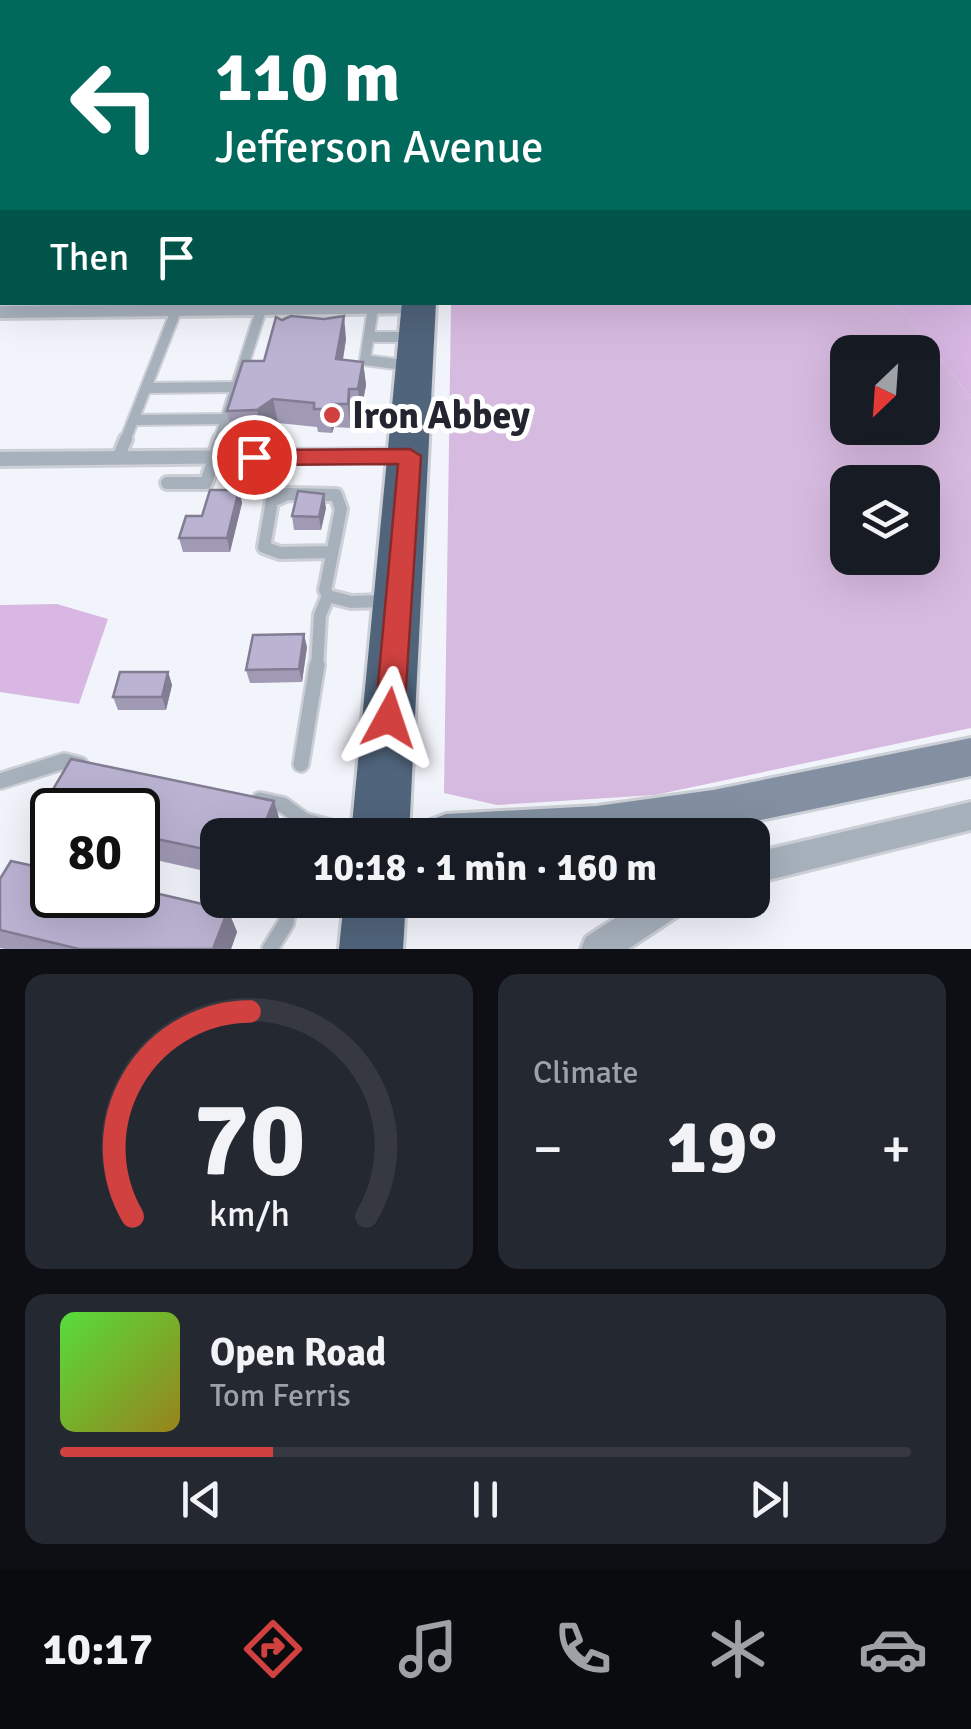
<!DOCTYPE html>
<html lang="en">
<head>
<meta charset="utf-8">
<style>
  :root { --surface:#171b24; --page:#242831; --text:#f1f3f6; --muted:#9ea1a6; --line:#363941; --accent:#d04140 }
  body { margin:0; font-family:Signika,sans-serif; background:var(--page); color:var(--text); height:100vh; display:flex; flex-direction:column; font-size:38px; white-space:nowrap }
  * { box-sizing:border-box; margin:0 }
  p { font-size:32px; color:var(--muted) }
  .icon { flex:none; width:55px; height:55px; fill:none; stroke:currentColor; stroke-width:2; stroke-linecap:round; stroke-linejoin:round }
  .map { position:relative; height:949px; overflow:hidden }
  .panel { display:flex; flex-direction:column; gap:25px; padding:25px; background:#0d0f14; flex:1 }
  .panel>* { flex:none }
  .banner { position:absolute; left:0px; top:0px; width:972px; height:305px; box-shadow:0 10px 40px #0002; background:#00695c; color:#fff; overflow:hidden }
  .needle { width:65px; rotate:205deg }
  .fabs { position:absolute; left:830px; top:335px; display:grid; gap:20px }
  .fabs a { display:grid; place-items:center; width:110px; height:110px; border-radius:20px; background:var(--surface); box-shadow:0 10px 40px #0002; font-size:50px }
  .speed { position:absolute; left:30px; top:788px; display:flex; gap:20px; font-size:50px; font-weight:700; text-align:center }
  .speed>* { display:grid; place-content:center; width:130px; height:130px; border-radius:50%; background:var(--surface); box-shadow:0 10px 40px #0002; line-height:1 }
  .speed .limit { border:5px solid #111; border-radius:15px; background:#fff; color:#111 }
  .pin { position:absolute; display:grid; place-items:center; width:85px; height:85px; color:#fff; margin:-42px; border:5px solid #fff; border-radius:50%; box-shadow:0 2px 10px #0007 }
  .me { position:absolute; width:110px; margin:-55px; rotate:5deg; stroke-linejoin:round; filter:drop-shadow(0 0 8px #0008) }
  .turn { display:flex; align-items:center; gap:35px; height:210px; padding:0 50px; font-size:45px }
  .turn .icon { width:130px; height:130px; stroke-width:2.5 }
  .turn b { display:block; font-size:70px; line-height:85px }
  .then { display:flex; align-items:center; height:95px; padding:0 50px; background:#0003; gap:20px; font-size:38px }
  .big { font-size:75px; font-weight:800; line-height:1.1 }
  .panel .tile { flex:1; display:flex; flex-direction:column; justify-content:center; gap:15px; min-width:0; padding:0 35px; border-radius:20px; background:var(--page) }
  .panel .dial { align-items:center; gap:0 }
  .dial svg { height:260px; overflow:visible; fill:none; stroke:var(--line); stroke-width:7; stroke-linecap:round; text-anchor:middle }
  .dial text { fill:var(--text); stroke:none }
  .song { display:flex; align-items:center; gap:30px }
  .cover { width:120px; height:120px; border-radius:15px; background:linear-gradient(135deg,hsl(110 70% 55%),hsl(50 70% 35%)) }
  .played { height:10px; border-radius:5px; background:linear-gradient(90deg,var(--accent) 25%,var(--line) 25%) }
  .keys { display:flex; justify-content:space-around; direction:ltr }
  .heat { display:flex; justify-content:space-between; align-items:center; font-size:55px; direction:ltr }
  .panel .tiles { flex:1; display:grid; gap:25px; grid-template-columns:1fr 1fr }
  .tile:last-child { grid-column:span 2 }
  .trip { position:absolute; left:200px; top:818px; width:570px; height:100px; border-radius:20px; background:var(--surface); box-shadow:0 10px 40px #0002; font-weight:800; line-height:100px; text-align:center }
  .menu { display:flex; height:160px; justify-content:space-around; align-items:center; background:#090b0e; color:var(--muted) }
  .menu .icon { width:70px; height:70px }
  .menu .selected { color:var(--accent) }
  .menu b { font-size:45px; color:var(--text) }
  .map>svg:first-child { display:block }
  .green { fill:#d7bae0; fill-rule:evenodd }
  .forest { fill:#d8b8e3 }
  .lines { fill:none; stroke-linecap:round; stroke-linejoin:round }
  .lane-far3-casing { stroke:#cdcfd6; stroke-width:9 }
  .lane-far2-casing { stroke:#cdcfd6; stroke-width:14 }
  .lane-far1-casing { stroke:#cdcfd6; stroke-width:18 }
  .lane-casing { stroke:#cdcfd6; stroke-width:20 }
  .street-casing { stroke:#cdcfd6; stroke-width:6 }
  .secondary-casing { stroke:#cdcfd6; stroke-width:6 }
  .highway-casing { stroke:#cdcfd6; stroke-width:6 }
  .lane-far3 { stroke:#a7b1bc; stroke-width:6 }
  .lane-far2 { stroke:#a7b1bc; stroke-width:10 }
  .lane-far1 { stroke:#a7b1bc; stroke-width:12 }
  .lane { stroke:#a7b1bc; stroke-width:15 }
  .street { fill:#a7b1bc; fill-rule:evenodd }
  .secondary { fill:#8290a1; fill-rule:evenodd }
  .highway { fill:#50647b; fill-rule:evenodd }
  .wall { fill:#a09ab5 }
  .shaded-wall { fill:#827d93 }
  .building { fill:#bab3d2; stroke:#827d93; stroke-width:2.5 }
  .route { fill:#d04140; stroke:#872a2a; stroke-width:2.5 }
  .poi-dot { fill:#d04140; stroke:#fff; stroke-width:4 }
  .labels { text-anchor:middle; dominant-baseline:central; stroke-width:10; stroke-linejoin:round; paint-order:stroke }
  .poi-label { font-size:38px; font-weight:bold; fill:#222530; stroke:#fff; text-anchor:start }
</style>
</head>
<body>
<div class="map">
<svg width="971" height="949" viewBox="0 0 971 949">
  <rect width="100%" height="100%" fill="#f2f4fb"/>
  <!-- green -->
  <path class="green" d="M451,303H897L971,398V728L655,795L497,805L444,793ZM848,352H922V428H848ZM848,482H922V558H848Z"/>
  <!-- forest -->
  <g class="forest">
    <polygon points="971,213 971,398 897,303 970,302"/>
    <polygon points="57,604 108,619 79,704 0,692 0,605"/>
  </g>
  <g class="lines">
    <!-- lane-far3 casing -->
    <g class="lane-far3-casing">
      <g id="lane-far3">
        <polyline points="565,2 571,0"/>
        <polyline points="697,2 714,0"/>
      </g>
    </g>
    <!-- lane-far2 casing -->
    <g class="lane-far2-casing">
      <g id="lane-far2">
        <polyline points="374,302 365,360 411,366"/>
        <polyline points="369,337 409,337"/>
        <polyline points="147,388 234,387"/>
        <polyline points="134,420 225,419"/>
        <polyline points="125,441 176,311"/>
        <polyline points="219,441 261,310"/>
      </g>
    </g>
    <!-- lane-far1 casing -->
    <g class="lane-far1-casing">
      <g id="lane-far1">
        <polyline points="118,458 126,439"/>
        <polyline points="167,483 206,483 220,439"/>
        <polyline points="330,552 280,553 264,547 272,501 287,494 336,495 341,509 325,590 328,596 351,602 384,601"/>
        <polyline points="317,667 320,615 328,596"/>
      </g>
    </g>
    <!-- lane casing -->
    <g class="lane-casing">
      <g id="lane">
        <polyline points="301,764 317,665"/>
        <polyline points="0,781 64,761 80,765"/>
        <polyline points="260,800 283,805 305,821"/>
        <polyline points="303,835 305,821 360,835"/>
        <polyline points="270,949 286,923 290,900"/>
      </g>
    </g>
    <!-- street casing -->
    <g class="street-casing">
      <g id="street">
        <rect x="0" y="112" width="2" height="8"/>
        <rect x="0" y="200" width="2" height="10"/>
        <polygon points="418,303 427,309 425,313 0,318 0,306"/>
        <polygon points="410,449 418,451 421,456 418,461 0,466 0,452"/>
        <polygon points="971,802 971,830 752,884 752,853"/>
        <polygon points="643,900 688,900 684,912 628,949 581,949 586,937"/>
      </g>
    </g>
    <!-- secondary casing -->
    <g class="secondary-casing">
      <polygon id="secondary" points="971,738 971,776 713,830 683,835 423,835 430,820 446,814 597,806 713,790"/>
    </g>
    <!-- highway casing -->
    <g class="highway-casing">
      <g id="highway">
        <polygon points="402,302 436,302 409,835 351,835"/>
        <polygon points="344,900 406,900 403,949 339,949"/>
      </g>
    </g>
    <!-- lane-far3 -->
    <use href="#lane-far3" class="lane-far3"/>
    <!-- lane-far2 -->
    <use href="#lane-far2" class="lane-far2"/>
    <!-- lane-far1 -->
    <use href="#lane-far1" class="lane-far1"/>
    <!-- lane -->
    <use href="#lane" class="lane"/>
    <!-- street -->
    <use href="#street" class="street"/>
    <!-- secondary -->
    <use href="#secondary" class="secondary"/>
    <!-- highway -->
    <use href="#highway" class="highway"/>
  </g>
  <!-- wall -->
  <g class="wall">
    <polygon points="890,0 971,0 971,52 970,2 889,2"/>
    <polygon points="282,320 346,339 343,360 363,362 366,385 361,412 352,413 350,428 334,427 332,433 318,432 317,427 278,423 262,434 232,434 227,411 264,361"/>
    <polygon points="239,490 242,503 230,552 183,552 179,538 202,516"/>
    <polygon points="326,508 321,530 294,530 292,516"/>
    <polygon points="307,647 302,682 250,683 246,670"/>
    <polygon points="168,672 172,685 166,710 118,710 113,697"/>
    <polygon points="71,759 274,801 281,825 277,835 218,835 218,874 138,856 138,810 52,810 52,835 39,813"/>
    <polygon points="0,879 228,910 237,932 231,949 5,949 0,948"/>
  </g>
  <!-- shaded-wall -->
  <g class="shaded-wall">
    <polygon points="19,0 44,0 27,2 20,2"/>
    <polygon points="344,316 346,339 339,382 336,359"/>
    <polygon points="363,362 366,385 361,412 358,389"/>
    <polygon points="349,389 352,413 350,428 348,404"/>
    <polygon points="273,399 278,423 262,434 257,410"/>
    <polygon points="331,404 334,427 332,433 329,409"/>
    <polygon points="239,490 242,503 230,552 227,538"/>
    <polygon points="324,494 326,508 321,530 319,517"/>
    <polygon points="304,634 307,647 302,682 299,669"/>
    <polygon points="168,672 172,685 166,710 162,697"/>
    <polygon points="274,801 281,825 277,835 260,835"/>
    <polygon points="228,910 237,932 231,949 213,949"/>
  </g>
  <!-- building -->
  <g class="building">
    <polygon points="505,0 555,0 556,2 506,2"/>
    <polygon points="897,0 971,0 971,30 970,2 903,2"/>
    <polygon points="291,316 324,319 344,316 336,359 363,362 358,389 349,389 348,404 331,404 329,409 314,409 314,403 273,399 257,410 227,411 243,361 264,361 276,317 282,320"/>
    <polygon points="210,490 239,490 227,538 179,538 186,516 202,516"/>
    <polygon points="298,491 324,494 319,517 292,516"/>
    <polygon points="304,634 299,669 246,670 253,635"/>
    <polygon points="120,672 168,672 162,697 113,697"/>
    <polygon points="71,759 274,801 260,835 218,835 218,852 138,835 138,810 52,810 52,816 39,813"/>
    <polygon points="11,861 52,870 52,895 138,895 138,889 228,910 213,949 79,949 0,930 0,879"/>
  </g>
  <!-- route -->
  <polygon class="route" points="410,449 421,456 404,718 399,727 389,731 379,727 375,718 398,464 254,465 243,457 254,450"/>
  <!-- markers -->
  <circle class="poi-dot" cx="332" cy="415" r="10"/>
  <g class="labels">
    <!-- poi labels -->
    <g class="poi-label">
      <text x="352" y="415">Iron Abbey</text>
    </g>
  </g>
</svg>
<div class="fabs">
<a><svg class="needle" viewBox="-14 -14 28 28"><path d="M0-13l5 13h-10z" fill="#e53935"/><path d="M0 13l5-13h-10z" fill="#9ea1a6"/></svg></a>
<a><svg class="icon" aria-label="layers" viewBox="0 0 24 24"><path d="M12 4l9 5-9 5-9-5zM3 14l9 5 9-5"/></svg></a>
</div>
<div class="speed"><div class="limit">80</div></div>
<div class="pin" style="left:254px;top:457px;background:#d93025"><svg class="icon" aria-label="arrive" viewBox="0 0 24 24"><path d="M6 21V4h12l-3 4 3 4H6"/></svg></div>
<svg class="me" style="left:389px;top:718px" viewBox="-20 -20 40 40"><path d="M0-17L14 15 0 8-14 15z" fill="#d04140" stroke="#fff" stroke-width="4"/></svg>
<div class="trip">10:18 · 1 min · 160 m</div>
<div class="banner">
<div class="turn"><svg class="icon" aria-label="left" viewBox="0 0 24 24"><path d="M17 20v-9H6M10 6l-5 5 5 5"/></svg><div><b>110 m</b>Jefferson Avenue</div></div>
<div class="then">Then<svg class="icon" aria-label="arrive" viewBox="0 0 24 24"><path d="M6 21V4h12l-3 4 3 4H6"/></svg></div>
</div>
</div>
<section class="panel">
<div class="tiles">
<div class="tile dial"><svg viewBox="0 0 100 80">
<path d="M14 69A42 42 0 1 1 86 69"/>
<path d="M14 69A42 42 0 0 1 50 6" stroke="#d04140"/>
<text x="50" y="56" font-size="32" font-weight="700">70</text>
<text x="50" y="72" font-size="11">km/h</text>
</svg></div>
<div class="tile"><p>Climate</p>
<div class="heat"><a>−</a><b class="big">19°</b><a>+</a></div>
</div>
<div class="tile">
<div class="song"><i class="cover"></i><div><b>Open Road</b><p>Tom Ferris</p></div></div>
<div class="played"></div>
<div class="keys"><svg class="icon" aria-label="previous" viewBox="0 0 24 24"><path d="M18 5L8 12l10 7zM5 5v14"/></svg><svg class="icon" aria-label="pause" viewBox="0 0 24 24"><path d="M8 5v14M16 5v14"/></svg><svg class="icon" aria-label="next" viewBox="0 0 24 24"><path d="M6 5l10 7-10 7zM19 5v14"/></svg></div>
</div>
</div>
</section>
<nav class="menu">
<b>10:17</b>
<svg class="icon selected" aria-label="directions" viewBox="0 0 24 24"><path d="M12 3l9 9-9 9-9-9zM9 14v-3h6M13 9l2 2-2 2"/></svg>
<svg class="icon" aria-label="music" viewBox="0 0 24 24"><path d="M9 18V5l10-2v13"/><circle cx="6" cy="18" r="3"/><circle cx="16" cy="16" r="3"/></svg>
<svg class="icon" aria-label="phone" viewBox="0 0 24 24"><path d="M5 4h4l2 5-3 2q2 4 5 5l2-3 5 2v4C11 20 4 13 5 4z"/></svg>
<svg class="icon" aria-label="climate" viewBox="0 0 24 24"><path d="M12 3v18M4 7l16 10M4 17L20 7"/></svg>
<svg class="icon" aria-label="car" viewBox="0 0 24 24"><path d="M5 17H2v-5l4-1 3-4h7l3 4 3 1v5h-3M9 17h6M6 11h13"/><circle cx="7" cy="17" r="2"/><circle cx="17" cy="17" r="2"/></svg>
</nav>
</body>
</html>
